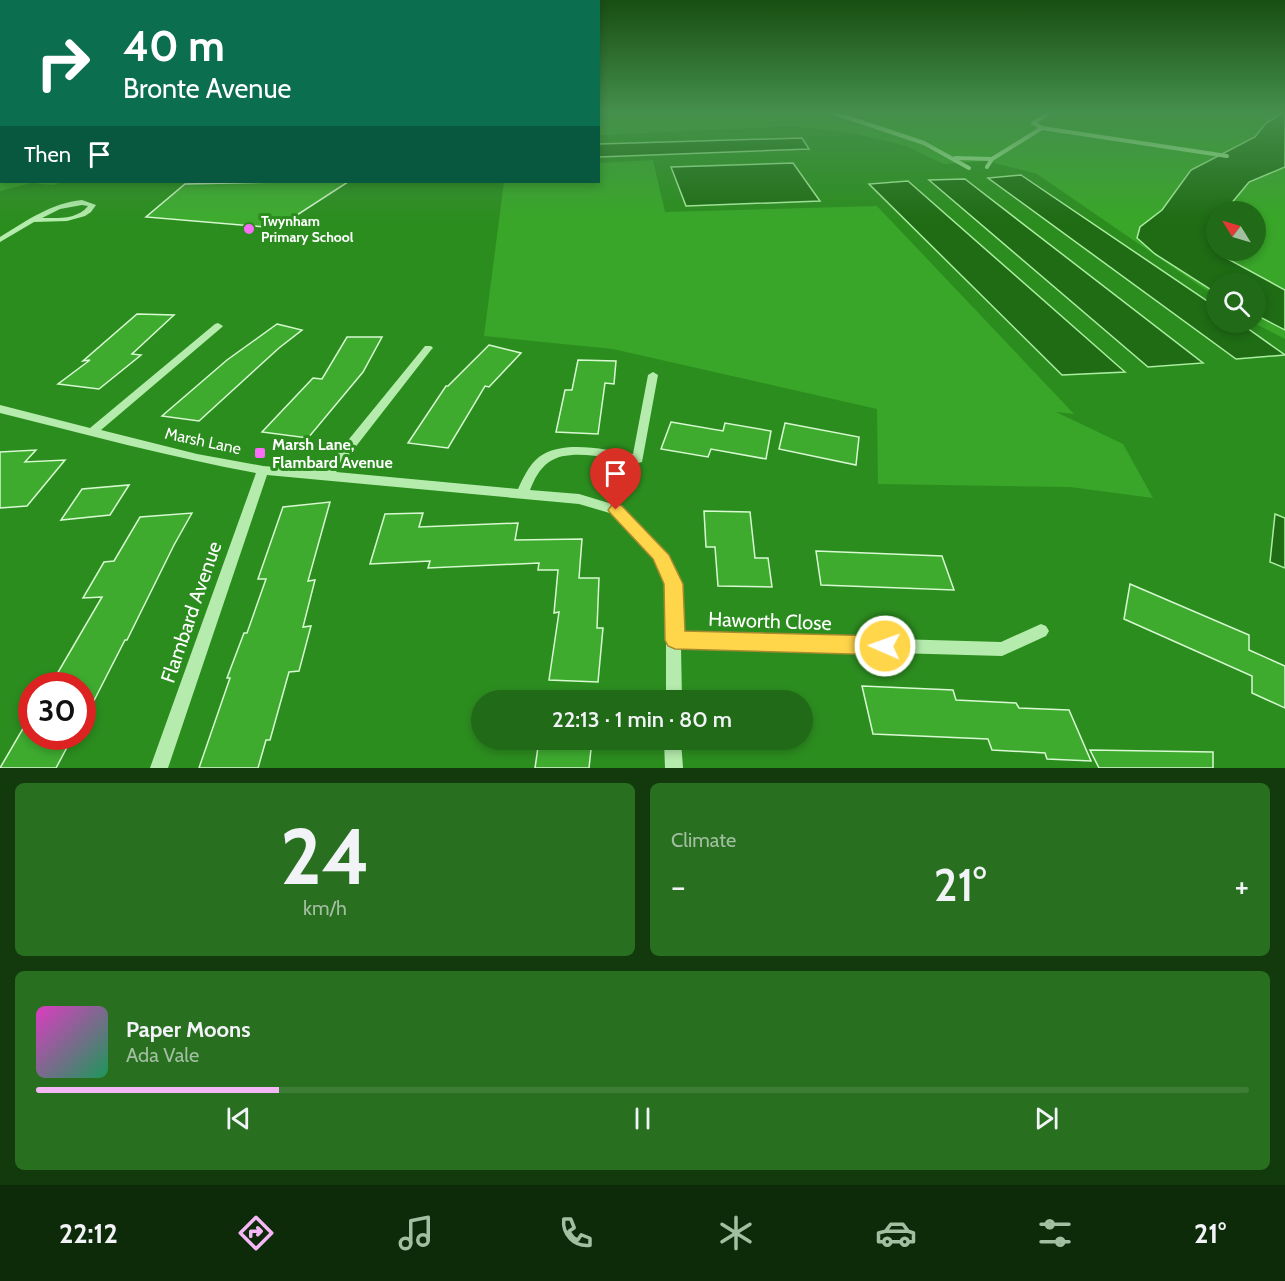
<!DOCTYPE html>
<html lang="en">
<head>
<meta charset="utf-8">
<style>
  :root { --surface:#216a17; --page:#296f20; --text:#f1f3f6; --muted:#a2bfa1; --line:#3e7d36; --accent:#f5b7f6 }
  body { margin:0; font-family:Cabin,sans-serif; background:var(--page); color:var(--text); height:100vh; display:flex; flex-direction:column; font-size:22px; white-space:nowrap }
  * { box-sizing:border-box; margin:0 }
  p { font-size:20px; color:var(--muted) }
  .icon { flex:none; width:33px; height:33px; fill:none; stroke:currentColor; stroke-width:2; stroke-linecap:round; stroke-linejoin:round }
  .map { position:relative; height:768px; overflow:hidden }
  .details { display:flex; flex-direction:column; gap:15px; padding:15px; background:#123a0d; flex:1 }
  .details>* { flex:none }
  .guide { position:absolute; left:0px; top:0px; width:600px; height:183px; box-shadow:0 3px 9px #0003; background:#0b6e4f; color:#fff; overflow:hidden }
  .needle { width:39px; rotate:307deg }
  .buttons { position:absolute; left:1206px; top:201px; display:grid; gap:12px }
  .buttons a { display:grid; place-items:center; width:60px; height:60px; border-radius:50%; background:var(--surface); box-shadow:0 3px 9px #0003; font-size:30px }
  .speed { position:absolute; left:18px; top:672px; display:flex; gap:12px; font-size:30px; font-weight:700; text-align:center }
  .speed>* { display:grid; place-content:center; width:78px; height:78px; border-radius:50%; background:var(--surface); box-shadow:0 3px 9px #0003; line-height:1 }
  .speed .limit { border:9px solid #d22; background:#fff; color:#111 }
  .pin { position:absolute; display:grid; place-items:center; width:51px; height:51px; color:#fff; margin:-62px -26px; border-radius:50% 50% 50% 0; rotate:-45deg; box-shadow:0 0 6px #0007 }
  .pin .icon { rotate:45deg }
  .me { position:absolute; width:66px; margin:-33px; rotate:272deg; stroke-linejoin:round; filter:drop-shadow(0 0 4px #0008) }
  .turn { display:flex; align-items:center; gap:21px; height:126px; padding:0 24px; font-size:27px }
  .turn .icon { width:78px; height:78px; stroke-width:2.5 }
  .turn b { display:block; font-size:42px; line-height:51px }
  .then { display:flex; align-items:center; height:57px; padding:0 24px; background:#0003; gap:12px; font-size:22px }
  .big { font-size:45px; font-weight:600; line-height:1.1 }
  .details .card { flex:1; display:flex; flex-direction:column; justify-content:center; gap:9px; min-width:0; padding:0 21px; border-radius:9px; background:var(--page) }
  .details .dial { align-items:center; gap:0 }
  .dial b { font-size:78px; line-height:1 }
  .song { display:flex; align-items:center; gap:18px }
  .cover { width:72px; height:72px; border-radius:9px; background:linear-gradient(135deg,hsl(310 70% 55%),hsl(150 70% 35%)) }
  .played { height:6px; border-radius:3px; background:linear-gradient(90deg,var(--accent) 20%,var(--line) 20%) }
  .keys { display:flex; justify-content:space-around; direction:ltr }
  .heat { display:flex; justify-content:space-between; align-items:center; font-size:33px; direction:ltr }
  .details .tiles { flex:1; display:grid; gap:15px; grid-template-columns:1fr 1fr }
  .card:last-child { grid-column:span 2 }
  .trip { position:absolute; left:471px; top:690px; width:342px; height:60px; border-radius:30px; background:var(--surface); box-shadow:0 3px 9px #0003; font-weight:600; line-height:60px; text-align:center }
  .tab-bar { display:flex; height:96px; justify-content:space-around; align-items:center; background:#0d2a09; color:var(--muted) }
  .tab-bar .icon { width:42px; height:42px }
  .tab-bar .active { color:var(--accent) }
  .tab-bar b { font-size:27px; color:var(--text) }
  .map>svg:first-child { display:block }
  .green { fill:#39a629; fill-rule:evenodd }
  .water { fill:#1f6c15; stroke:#aceea1; stroke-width:1.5 }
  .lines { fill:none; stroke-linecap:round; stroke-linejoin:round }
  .stream { stroke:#aceea1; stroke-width:4 }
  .building { fill:#3eab2f; stroke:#d8f9d2; stroke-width:1.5 }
  .minor { fill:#b5ecad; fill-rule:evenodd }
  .route { fill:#ffd54a; stroke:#a68a30; stroke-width:1.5 }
  .poi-dot { fill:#fa6df6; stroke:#2c8d1f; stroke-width:2 }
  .labels { text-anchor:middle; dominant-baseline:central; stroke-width:6; stroke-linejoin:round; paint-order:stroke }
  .far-poi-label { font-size:14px; font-weight:bold; fill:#fff; stroke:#2c8d1f; text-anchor:start }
  .street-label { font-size:16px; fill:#fff; stroke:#2c8d1f }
  .poi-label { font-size:16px; font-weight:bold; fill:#fff; stroke:#2c8d1f; text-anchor:start }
  .near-street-label { font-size:20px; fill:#fff; stroke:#2c8d1f }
</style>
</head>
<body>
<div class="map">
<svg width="1285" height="768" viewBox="0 0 1285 768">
  <rect width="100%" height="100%" fill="#2c8d1f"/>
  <!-- green -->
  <g class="green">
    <polygon points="0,111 2,182 60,182 54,185 31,183 0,191"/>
    <path d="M598,111H1285V339L1254,323L1256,284H1216V297L1037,174L987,161L944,164L906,146L852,133L794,126L599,135ZM1216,212H1256V250H1216Z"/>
    <polygon points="653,160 665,212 877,206 1074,414 1056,412 1123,444 1153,498 1070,487 878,484 877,409 613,349 484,336 504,182 598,182 599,163"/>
  </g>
  <!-- water -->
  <g class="water">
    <polygon points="1285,112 1285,167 1249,182 1225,211 1216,212 1216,250 1221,251 1226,258 1285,290 1285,330 1256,315 1256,284 1216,284 1216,293 1155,254 1137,238 1140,227 1162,210 1191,170 1255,137 1266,123"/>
    <polygon points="802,138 809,149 599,157 599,144"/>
    <polygon points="793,163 820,201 686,206 671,167"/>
    <polygon points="1021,175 1216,307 1216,322 1240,323 1285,355 1236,359 988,178"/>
    <polygon points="965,179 1203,363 1148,367 929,180"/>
    <polygon points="908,181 1125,372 1062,375 869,184"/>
    <polygon points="1275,514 1285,518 1285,568 1270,562"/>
  </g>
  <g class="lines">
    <!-- stream -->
    <g class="stream">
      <polyline points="828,111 924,143 969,168"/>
      <polyline points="1052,111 1033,123 1042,128 1227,156"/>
      <polyline points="955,158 992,159"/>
      <polyline points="987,167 992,159 1042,128"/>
    </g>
  </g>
  <!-- building -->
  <g class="building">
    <polygon points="283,182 348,182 277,228 146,217 185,184"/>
    <polygon points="137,314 174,315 132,354 141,355 99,389 58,384 90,360 83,361"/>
    <polygon points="277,324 302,330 279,348 199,421 162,416 227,360"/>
    <polygon points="347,337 382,337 363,372 308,438 262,432 313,378 322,379"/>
    <polygon points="489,345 521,353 489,387 485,386 448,448 408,443 446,386 448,386"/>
    <polygon points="578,360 616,361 614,384 605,383 598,434 556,432 565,390 572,390"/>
    <polygon points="671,422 723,431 725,423 771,431 766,459 711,449 708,457 661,449"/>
    <polygon points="785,423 859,437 856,465 779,449"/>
    <polygon points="36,450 25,462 65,460 27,506 0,508 0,452"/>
    <polygon points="129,485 110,515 61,520 82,489"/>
    <polygon points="330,502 308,581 315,580 303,627 311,626 299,671 289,672 270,740 266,740 258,768 199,768 230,678 227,678 244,633 247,633 266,579 258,579 283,507"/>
    <polygon points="704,511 750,512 755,558 768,558 772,587 718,586 715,547 706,547"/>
    <polygon points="192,513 174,545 127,640 125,640 82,724 82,686 50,686 102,597 83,598 104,562 114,561 140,517"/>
    <polygon points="423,513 419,527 518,523 515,540 582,539 579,578 599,578 597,628 603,628 598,682 549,680 559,612 554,613 558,570 538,570 539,563 428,568 430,561 370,564 385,514"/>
    <polygon points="816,551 942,556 954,590 821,585"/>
    <polygon points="1130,584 1249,635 1249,650 1285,666 1285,708 1252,693 1252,676 1124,619"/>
    <polygon points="862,686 953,690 956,700 1016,703 1019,708 1069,710 1091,761 1047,759 1045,753 992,750 988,739 873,734"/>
    <polygon points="32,713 32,736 73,736 56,768 0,768"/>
    <polygon points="539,740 592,740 589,768 535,768"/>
    <polygon points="1090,750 1213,752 1213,768 1099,768"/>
  </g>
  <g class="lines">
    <!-- minor -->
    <g class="minor">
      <path d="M82,200L96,205L91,212L85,216L67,221L34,222L0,242V237C26,221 51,203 82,200ZM82,205L88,206C77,220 57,218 42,218L60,209Z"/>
      <path d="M218,323L223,326L221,328L101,430L197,454L263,466L323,471L425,346H431L433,348L431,350L336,472L518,489C523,478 529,465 539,457C563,439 606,450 633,454L648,375L653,372L658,375L642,462L638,463C614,459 569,447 549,462C539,469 534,480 530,490L579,494L622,507L667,555L680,584L681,633L1001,642L1041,624L1046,626L1049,631L1046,636L1002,656L681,647L682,700H666V584L655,558L613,514L579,504L267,475L168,768H150L256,473C169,457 85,434 0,413V405L90,428L215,324Z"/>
      <polygon points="664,740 681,740 683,768 665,768"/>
    </g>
  </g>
  <!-- sky -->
  <linearGradient id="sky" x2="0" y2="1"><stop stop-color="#184e11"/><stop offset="0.51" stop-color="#458f4d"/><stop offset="1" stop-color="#458f4d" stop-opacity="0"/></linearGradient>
  <rect width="1285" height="219" fill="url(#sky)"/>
  <!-- route -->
  <polygon class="route" points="616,504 622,506 669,555 683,584 685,631 885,636 892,639 895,646 892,652 885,655 675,649 668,646 665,640 664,584 653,559 611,514 608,510 611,506"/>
  <!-- markers -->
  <g class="poi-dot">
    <circle cx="249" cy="229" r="6"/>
    <rect x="254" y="447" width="12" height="12" rx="3"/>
  </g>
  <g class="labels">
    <!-- far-poi labels -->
    <g class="far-poi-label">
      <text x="261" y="221">Twynham<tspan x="261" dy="16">Primary School</tspan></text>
    </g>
    <!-- street labels -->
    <g class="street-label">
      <text transform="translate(203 441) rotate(12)">Marsh Lane</text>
    </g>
    <!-- poi labels -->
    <g class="poi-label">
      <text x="272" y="444">Marsh Lane,<tspan x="272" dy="18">Flambard Avenue</tspan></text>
    </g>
    <!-- near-street labels -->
    <g class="near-street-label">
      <text transform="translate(191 612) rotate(-71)">Flambard Avenue</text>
      <text transform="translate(770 621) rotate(2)">Haworth Close</text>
    </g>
  </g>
</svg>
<div class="buttons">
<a><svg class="needle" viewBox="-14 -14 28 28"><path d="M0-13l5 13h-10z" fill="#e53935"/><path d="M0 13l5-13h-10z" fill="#a2bfa1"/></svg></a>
<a><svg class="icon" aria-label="search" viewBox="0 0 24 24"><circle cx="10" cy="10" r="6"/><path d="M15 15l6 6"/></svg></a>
</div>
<div class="speed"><div class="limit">30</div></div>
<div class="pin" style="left:616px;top:510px;background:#d93025"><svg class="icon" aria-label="arrive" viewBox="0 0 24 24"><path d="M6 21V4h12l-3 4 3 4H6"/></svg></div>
<svg class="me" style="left:885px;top:646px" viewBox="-20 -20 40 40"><circle r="17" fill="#ffd54a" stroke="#fff" stroke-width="3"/><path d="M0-11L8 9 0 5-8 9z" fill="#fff"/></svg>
<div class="trip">22:13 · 1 min · 80 m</div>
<div class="guide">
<div class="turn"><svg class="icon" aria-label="right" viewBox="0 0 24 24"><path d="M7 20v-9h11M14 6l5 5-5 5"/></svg><div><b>40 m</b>Bronte Avenue</div></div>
<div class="then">Then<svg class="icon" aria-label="arrive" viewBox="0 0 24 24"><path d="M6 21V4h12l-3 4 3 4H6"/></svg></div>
</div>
</div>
<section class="details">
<div class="tiles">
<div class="card dial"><b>24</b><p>km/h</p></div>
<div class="card"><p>Climate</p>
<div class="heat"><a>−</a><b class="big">21°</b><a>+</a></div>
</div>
<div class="card">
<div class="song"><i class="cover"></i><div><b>Paper Moons</b><p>Ada Vale</p></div></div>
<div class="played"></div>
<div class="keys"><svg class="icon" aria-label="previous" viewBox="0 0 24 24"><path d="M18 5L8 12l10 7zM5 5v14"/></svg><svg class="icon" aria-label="pause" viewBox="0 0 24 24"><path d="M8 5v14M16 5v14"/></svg><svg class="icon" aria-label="next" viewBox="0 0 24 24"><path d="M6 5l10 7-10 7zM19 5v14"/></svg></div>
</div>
</div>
</section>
<nav class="tab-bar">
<b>22:12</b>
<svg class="icon active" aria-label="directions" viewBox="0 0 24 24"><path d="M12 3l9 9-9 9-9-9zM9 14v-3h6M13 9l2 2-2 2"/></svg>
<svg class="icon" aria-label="music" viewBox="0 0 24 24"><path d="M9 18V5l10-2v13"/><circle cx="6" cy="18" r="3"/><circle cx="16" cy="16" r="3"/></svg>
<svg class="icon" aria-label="phone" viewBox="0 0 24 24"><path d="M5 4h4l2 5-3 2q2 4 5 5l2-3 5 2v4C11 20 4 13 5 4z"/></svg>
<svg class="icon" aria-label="climate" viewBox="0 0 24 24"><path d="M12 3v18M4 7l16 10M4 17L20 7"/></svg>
<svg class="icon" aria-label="car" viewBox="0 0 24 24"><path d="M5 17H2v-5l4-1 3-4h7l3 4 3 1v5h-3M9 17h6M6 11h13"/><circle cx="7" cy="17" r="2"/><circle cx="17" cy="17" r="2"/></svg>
<svg class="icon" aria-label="filters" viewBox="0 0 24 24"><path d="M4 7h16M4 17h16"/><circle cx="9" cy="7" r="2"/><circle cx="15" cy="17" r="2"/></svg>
<b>21°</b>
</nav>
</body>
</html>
